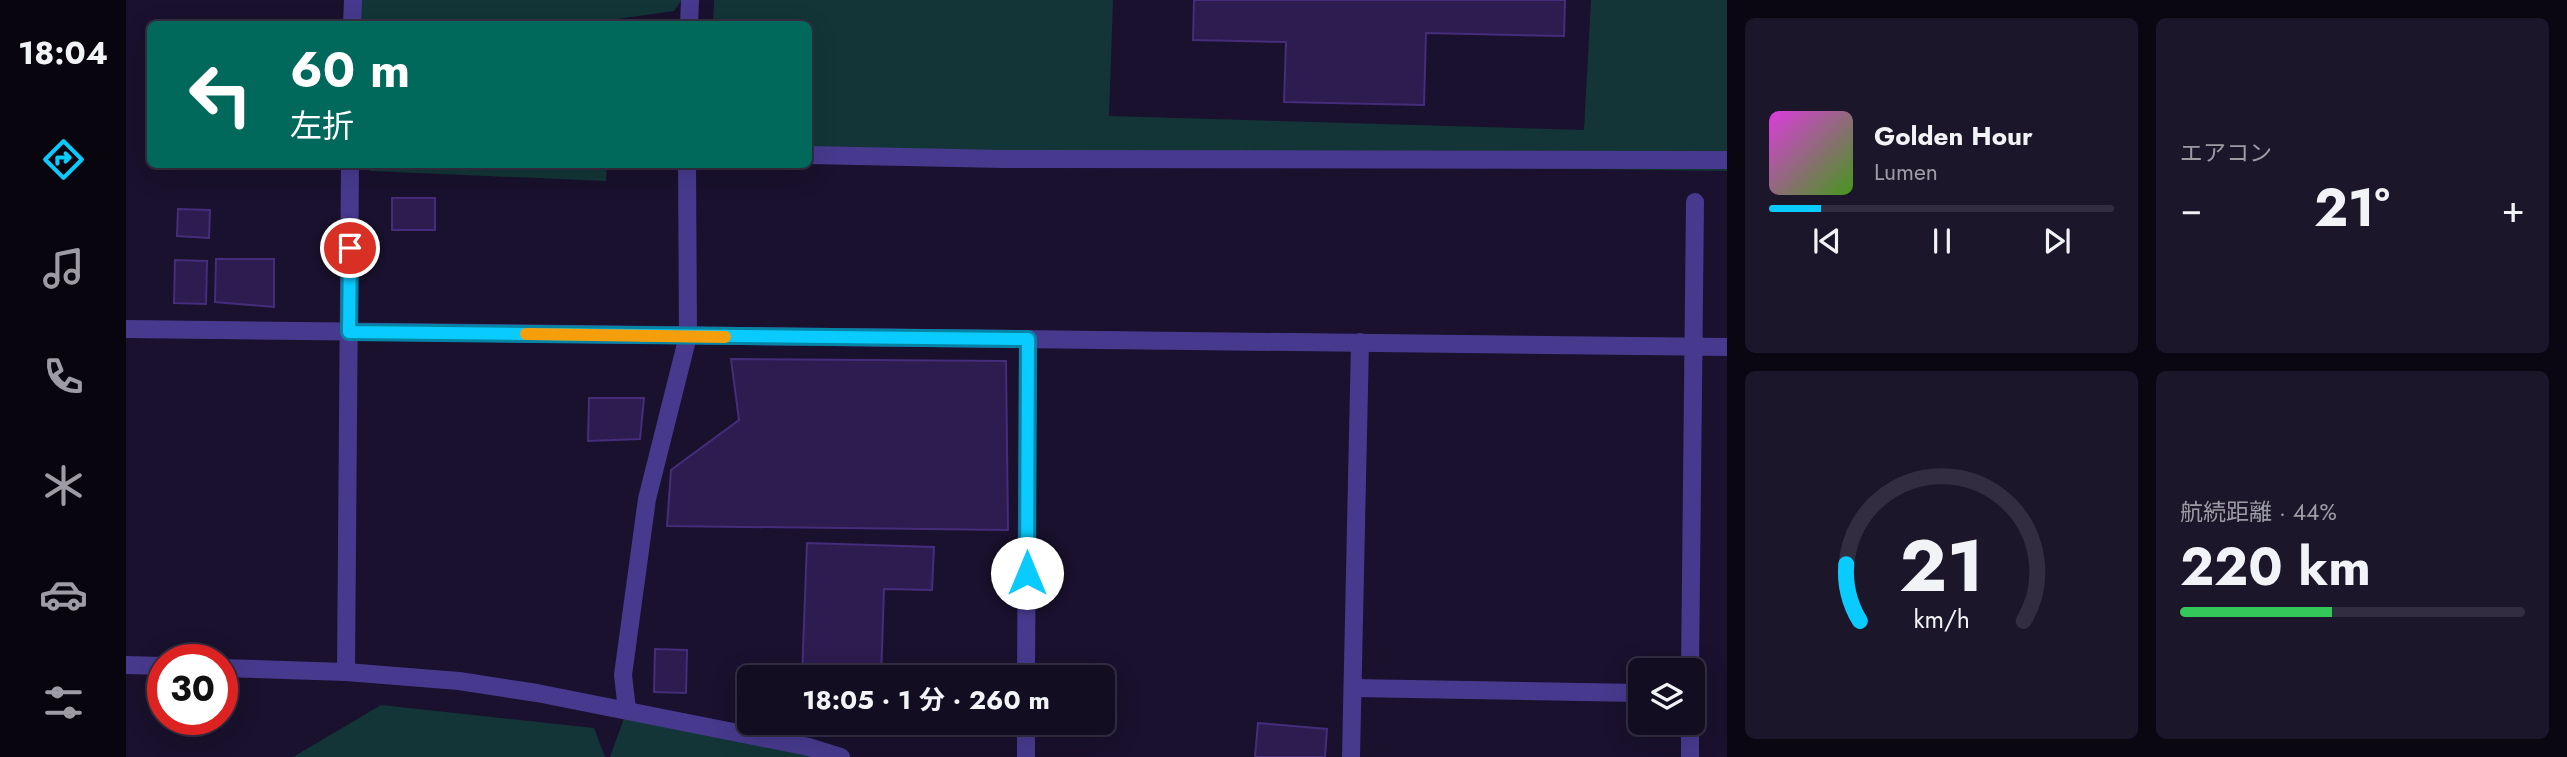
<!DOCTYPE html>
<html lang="ja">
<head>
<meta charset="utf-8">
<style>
  :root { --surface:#130d22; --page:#1c162a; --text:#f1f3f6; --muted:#9d9ca5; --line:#322d40; --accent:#09cbff }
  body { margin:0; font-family:Jost,"Noto Sans JP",sans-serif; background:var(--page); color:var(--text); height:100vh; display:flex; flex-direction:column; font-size:26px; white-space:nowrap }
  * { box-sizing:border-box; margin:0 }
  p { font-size:23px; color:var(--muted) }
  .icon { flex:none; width:38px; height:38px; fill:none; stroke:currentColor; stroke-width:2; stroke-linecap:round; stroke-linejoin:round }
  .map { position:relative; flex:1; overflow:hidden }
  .panel { display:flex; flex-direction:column; gap:18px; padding:18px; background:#0a0713; width:840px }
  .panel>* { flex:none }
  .banner { position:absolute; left:21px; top:21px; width:665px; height:147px; border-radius:10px; box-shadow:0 7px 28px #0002,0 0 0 2px var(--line); background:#00695c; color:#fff; overflow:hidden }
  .fabs { position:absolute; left:1502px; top:658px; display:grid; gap:14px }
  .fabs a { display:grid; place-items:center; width:77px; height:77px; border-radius:10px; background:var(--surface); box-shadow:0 7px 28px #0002,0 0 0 2px var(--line); font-size:35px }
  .speed { position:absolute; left:21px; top:644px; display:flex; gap:14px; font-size:35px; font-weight:700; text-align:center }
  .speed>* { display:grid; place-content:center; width:91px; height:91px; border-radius:50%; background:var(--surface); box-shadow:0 7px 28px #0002,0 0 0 2px var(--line); line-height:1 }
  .speed .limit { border:10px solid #d22; background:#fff; color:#111 }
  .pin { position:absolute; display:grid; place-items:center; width:60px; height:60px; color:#fff; margin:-30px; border:4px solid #fff; border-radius:50%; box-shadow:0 2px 7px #0007 }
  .me { position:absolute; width:77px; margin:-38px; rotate:0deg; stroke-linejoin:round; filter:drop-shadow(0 0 5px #0008) }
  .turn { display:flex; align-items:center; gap:24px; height:147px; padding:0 28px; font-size:32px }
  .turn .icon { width:91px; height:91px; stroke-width:2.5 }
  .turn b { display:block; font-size:49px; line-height:60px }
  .big { font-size:52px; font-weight:700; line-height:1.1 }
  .panel .tile { flex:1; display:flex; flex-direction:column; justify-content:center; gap:10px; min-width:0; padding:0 24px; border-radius:10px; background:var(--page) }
  .panel .dial { align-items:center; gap:0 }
  .dial svg { height:182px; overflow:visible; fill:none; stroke:var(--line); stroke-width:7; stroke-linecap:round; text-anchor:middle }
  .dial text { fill:var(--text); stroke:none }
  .song { display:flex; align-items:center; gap:21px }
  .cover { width:84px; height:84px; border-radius:10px; background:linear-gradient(135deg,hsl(300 70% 55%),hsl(100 70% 35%)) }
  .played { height:7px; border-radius:4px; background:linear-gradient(90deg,var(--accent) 15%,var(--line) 15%) }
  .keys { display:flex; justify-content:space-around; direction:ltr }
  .heat { display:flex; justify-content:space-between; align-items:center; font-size:38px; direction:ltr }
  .charge { height:10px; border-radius:5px; background:linear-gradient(90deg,#34c759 44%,var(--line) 0) }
  .panel .tiles { flex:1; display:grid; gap:18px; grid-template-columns:repeat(2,1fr) }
  .trip { position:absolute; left:611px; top:665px; width:378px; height:70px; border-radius:10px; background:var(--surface); box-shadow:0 7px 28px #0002,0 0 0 2px var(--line); font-weight:700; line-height:70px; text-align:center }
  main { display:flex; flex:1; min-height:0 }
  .menu { display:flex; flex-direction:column; width:126px; justify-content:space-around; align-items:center; background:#08050e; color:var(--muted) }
  .menu .icon { width:49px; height:49px }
  .menu .selected { color:var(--accent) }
  .menu b { font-size:32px; color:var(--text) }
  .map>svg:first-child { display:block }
  .green { fill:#133537 }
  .building { fill:#2c1c4f; stroke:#452d7c; stroke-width:2 }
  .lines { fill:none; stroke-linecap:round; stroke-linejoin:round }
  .minor { stroke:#473a8e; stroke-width:18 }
  .route-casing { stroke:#0684a6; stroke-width:18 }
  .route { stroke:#09cbff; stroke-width:12 }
  .slow { stroke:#f59e0b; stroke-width:12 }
</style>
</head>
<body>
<main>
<nav class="menu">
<b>18:04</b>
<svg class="icon selected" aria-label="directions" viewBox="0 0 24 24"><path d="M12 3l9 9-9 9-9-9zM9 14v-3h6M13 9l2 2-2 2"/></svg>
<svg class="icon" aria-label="music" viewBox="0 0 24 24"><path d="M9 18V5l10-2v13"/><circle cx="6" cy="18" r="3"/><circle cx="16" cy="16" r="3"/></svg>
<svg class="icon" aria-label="phone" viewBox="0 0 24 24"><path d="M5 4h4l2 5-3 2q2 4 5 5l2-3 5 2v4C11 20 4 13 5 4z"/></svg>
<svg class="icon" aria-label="climate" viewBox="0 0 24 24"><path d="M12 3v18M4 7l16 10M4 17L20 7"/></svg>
<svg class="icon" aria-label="car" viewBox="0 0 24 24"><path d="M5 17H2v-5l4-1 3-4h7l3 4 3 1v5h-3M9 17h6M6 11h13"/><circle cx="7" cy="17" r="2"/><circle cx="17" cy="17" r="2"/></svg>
<svg class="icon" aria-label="filters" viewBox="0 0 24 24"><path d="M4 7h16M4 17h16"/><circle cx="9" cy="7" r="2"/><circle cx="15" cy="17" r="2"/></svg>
</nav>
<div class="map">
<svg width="1601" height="757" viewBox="0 0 1601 757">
  <rect width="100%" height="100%" fill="#19112d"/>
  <!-- green -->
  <g class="green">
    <polygon points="231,0 555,0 555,1 548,11 491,19 490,24 230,24"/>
    <polygon points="588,0 987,0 983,116 1458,130 1465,0 1601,0 1601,171 683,158 682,24 587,24"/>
    <polygon points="237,165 481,165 480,181 244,171"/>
    <polygon points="255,705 468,728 479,757 167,757"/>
    <polygon points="501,710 714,757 484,757"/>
  </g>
  <!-- building -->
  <g class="building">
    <polygon points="1068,0 1439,0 1438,36 1300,33 1298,105 1158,102 1160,42 1067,40"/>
    <polygon points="537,20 537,24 497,24"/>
    <rect x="266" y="198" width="43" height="32"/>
    <polygon points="52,209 84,210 83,238 51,236"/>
    <polygon points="90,259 148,259 148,307 89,302"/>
    <polygon points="49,260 81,261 80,304 48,303"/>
    <polygon points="605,359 880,361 882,530 541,526 545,470 613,420"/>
    <polygon points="463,398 518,398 514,439 462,441"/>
    <polygon points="681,543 808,547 806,590 758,589 755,677 676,677"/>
    <polygon points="529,649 561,650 560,693 528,692"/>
    <polygon points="1132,723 1201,729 1199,757 1129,757"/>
  </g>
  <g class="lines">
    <!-- minor -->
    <g class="minor">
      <polyline points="226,24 227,0"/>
      <polyline points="563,24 564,0"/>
      <polyline points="682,155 877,159 1601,160"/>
      <polyline points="0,329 1601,347"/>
      <polyline points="0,665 37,666"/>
      <polyline points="96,668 220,672 333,681 411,693 683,747 715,757"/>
      <polyline points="1564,670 1569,202"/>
      <polyline points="220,672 224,164"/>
      <polyline points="900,677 902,339"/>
      <polyline points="1227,688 1514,693"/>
      <polyline points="501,710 497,675 521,499 562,336 561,164"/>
      <polyline points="900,757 900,723"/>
      <polyline points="1225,757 1234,342"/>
      <polyline points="1564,757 1564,723"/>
    </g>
  </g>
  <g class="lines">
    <!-- route casing -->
    <g class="route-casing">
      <polyline id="route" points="224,248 223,332 902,339 901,573"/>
    </g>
    <!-- route -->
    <use href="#route" class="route"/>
    <!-- slow -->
    <polyline class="slow" points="400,334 599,337"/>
  </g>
</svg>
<div class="fabs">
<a><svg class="icon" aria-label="layers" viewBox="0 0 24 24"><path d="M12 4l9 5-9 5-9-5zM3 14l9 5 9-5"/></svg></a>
</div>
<div class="speed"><div class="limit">30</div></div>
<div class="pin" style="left:224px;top:248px;background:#d93025"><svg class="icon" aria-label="arrive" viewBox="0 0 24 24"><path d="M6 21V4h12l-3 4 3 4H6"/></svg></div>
<svg class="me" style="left:901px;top:573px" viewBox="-20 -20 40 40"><circle r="19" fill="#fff"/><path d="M0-13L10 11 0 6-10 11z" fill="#09cbff"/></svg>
<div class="trip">18:05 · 1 分 · 260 m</div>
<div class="banner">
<div class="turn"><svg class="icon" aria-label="left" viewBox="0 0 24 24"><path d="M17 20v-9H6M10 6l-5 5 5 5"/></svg><div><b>60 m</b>左折</div></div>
</div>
</div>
<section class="panel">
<div class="tiles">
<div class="tile">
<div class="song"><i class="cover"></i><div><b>Golden Hour</b><p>Lumen</p></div></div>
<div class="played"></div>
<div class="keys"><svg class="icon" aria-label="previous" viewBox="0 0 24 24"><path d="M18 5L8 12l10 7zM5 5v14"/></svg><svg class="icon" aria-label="pause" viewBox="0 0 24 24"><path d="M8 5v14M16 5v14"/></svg><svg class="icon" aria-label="next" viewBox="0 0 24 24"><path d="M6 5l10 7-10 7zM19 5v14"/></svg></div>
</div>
<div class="tile"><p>エアコン</p>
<div class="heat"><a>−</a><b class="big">21°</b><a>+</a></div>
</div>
<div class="tile dial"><svg viewBox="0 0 100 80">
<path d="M14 69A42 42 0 1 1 86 69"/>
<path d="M14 69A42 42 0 0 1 8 44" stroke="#09cbff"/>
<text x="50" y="56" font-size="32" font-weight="700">21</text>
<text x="50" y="72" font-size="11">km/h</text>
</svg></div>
<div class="tile"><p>航続距離 · 44%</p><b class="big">220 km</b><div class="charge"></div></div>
</div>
</section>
</main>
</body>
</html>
